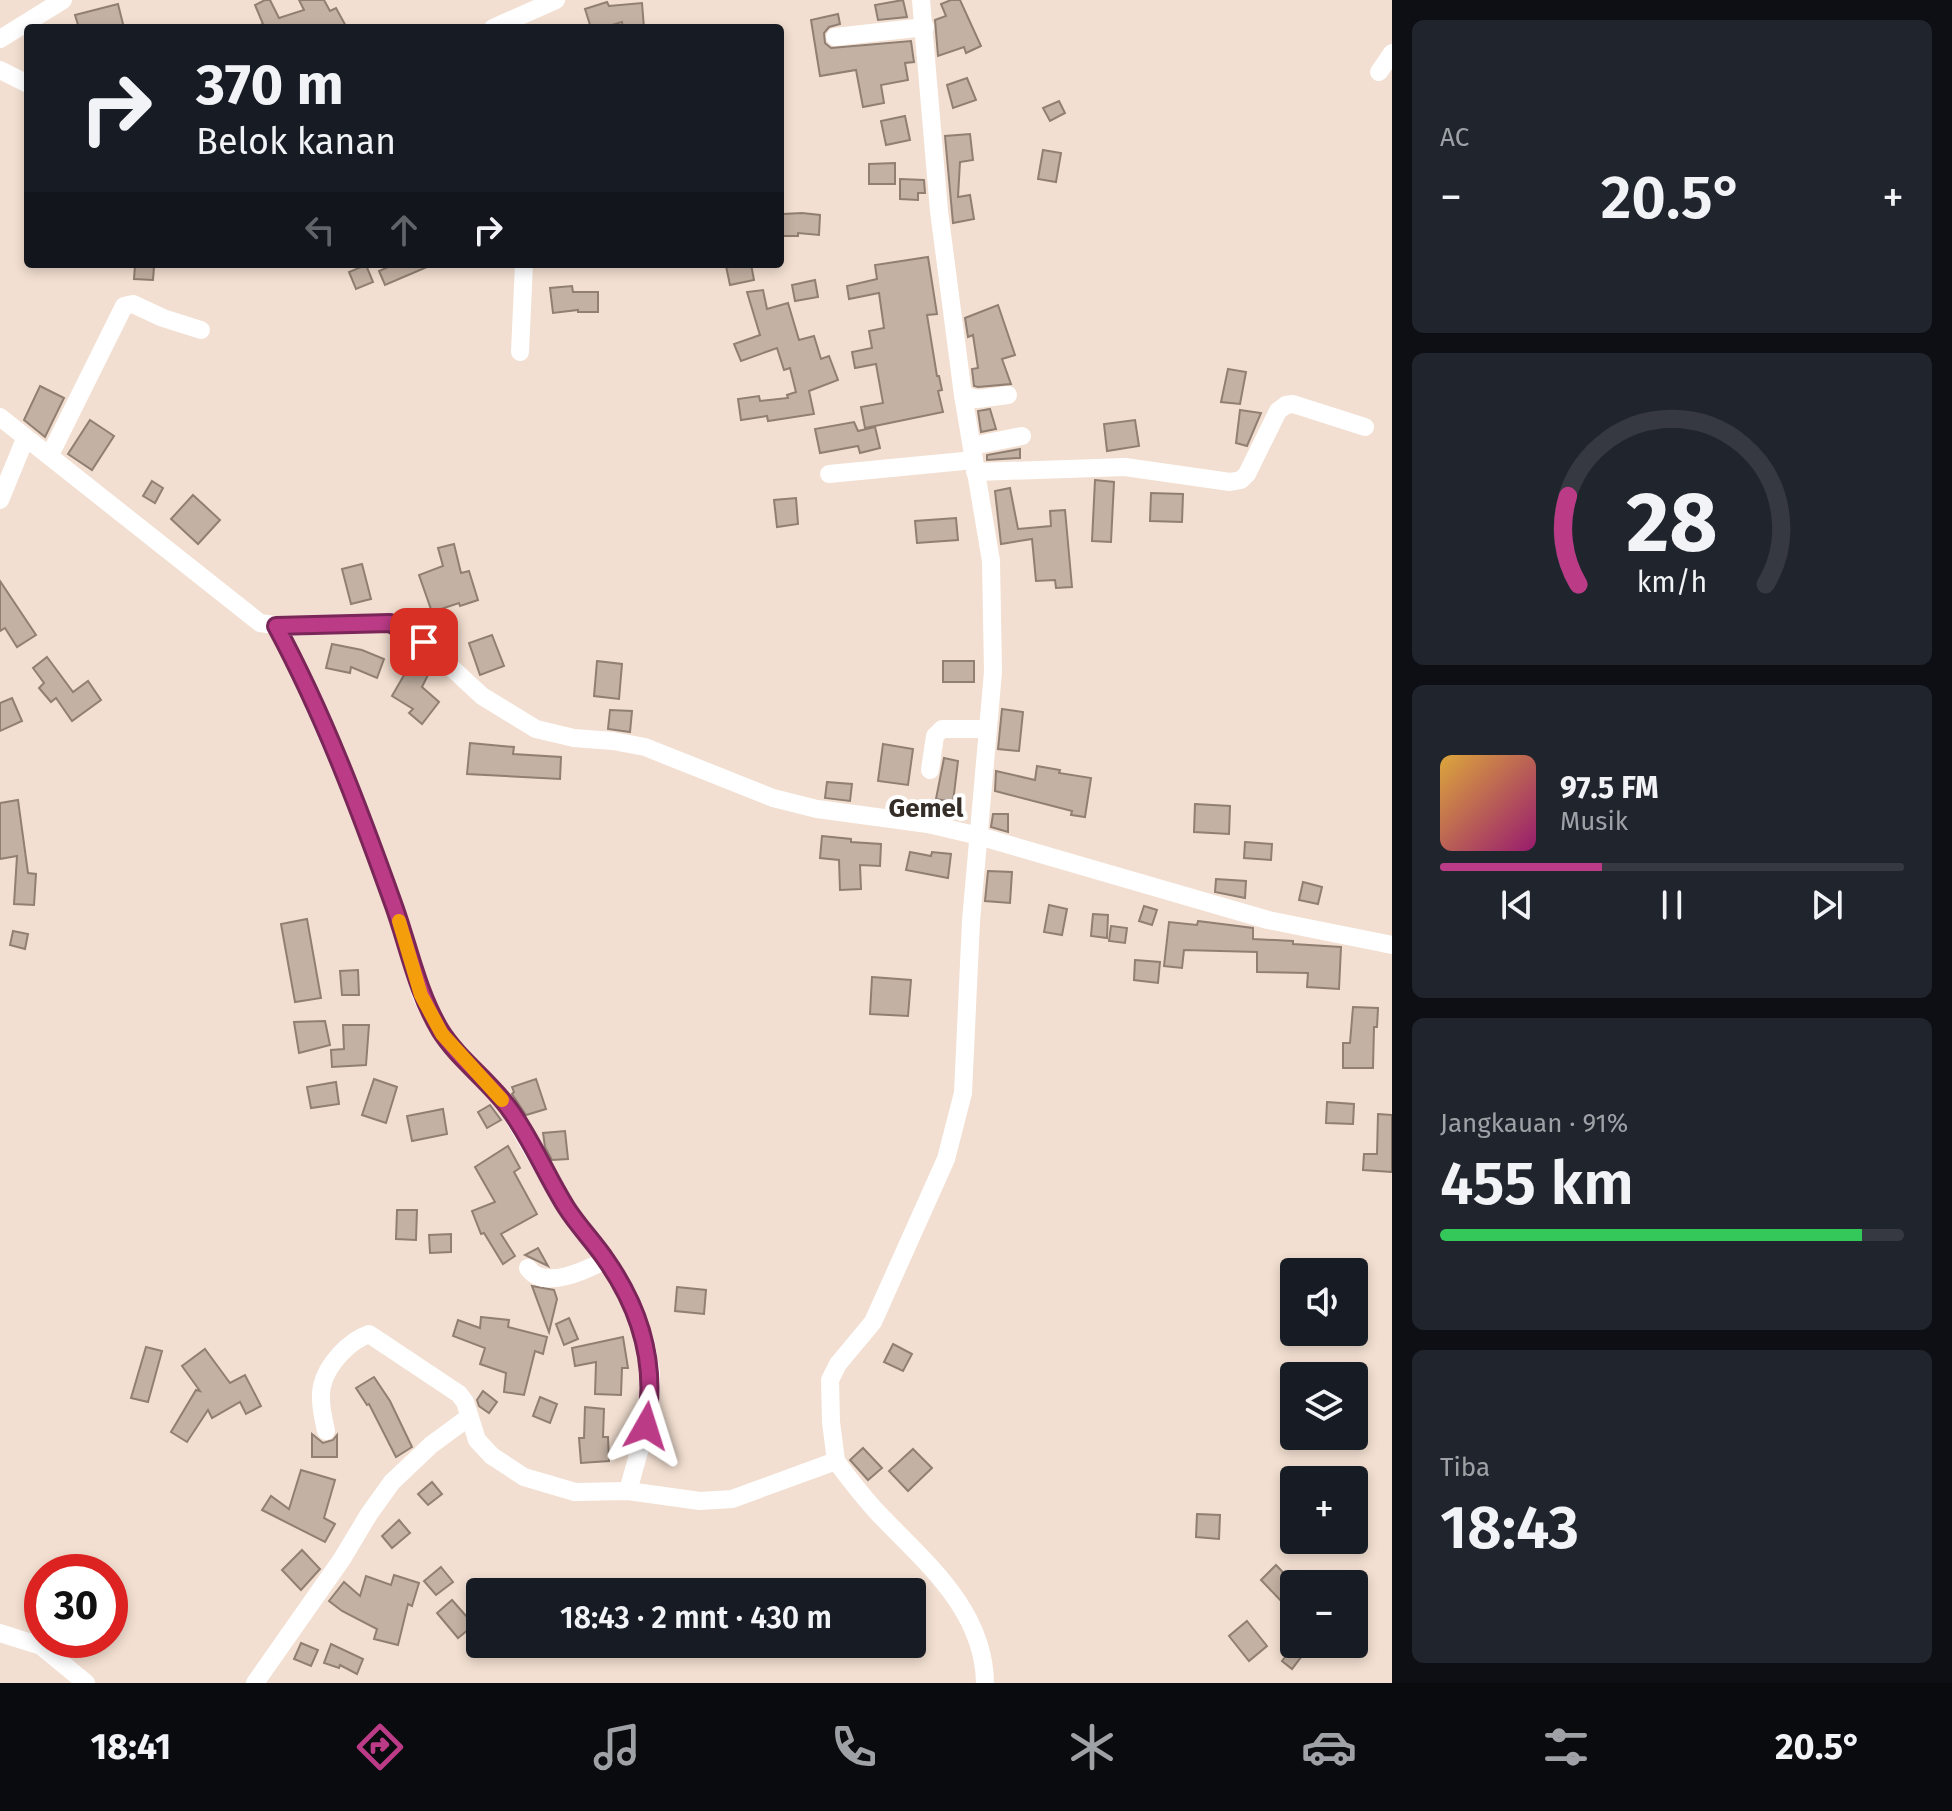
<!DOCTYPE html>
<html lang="id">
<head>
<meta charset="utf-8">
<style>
  :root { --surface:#171b24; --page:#20242c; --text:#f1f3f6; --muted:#9ea1a6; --line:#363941; --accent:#bb3b87 }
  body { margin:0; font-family:"Fira Sans",sans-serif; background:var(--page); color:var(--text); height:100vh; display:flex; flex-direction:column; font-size:30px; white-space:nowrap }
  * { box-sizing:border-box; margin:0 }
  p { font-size:26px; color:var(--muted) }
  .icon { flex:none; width:44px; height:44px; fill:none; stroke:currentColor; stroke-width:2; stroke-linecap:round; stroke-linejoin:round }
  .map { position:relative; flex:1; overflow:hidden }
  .sheet { display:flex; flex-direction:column; gap:20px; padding:20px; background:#0d0f14; width:560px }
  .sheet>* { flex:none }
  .hud { position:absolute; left:24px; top:24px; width:760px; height:244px; border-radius:8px; box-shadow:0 4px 12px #0003; background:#171b24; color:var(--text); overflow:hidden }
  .fabs { position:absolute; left:1280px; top:1258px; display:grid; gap:16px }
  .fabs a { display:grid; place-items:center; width:88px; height:88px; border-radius:8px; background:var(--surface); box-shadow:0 4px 12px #0003; font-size:40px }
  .speed { position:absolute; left:24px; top:1554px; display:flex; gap:16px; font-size:40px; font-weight:700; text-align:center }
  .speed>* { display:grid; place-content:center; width:104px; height:104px; border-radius:50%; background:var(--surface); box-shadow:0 4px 12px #0003; line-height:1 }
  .speed .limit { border:12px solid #d22; background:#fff; color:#111 }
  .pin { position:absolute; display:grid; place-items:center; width:68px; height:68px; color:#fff; margin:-34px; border-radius:16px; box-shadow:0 4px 12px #0006 }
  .me { position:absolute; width:88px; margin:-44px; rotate:6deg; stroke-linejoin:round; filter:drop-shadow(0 0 6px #0008) }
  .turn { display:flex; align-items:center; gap:28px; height:168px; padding:0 40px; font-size:36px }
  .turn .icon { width:104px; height:104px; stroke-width:2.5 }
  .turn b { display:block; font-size:56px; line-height:68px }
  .lanes { display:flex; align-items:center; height:76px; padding:0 40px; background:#0003; justify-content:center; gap:40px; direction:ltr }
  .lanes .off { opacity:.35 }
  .big { font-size:60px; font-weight:600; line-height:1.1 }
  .sheet .widget { flex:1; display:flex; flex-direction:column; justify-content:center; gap:12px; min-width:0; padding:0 28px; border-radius:12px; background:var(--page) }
  .sheet .dial { align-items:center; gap:0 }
  .dial svg { height:208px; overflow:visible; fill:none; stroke:var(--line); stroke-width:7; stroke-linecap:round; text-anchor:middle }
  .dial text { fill:var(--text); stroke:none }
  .song { display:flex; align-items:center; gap:24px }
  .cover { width:96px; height:96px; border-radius:12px; background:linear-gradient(135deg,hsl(40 70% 55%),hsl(320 70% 35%)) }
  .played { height:8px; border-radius:4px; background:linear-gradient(90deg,var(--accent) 35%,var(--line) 35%) }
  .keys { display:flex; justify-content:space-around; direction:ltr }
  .heat { display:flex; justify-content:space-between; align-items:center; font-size:44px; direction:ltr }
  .charge { height:12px; border-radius:6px; background:linear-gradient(90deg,#34c759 91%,var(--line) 0) }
  .trip { position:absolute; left:466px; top:1578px; width:460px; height:80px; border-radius:8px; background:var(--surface); box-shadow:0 4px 12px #0003; font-weight:600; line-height:80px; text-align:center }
  .menu { display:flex; height:128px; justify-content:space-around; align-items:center; background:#090b0e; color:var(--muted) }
  .menu .icon { width:56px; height:56px }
  .menu .active { color:var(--accent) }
  .menu b { font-size:36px; color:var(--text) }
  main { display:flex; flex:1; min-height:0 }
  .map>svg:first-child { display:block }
  .building { fill:#c3b1a3; stroke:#907f72; stroke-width:2 }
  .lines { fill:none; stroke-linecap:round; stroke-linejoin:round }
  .minor { stroke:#fff; stroke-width:18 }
  .route-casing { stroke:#7a2658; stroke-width:20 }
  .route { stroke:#bb3b87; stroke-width:14 }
  .slow { stroke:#f59e0b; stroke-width:14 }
  .labels { text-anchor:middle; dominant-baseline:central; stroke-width:8; stroke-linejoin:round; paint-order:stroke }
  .quarter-label { font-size:26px; font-weight:bold; fill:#352d28; stroke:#fff }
</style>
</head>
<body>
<main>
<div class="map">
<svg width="1392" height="1683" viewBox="0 0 1392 1683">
  <rect width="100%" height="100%" fill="#f2dfd1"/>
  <!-- building -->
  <g class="building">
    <polygon points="265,0 270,0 279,18 304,10 299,0 324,0 330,11 336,8 347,28 258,28 257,26 263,24 255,5"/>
    <polygon points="903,0 907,17 878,20 875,5"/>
    <polygon points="951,0 960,0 981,46 966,53 964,47 938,56 935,20 946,16 941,4"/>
    <polygon points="607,2 609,6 642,3 644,28 623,28 622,22 602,28 591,28 585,9"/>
    <polygon points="118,4 124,28 79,28 75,15"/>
    <polygon points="838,14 840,24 829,27 824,33 825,43 831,48 911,41 914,62 905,63 908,80 881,85 884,103 863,107 856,70 820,76 811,20"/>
    <polygon points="967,78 976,100 953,108 947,85"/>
    <polygon points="1059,101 1065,113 1050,121 1043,108"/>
    <polygon points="905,116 910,140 886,145 881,121"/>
    <polygon points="970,134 973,160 960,162 958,197 970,195 974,219 953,223 945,136"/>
    <polygon points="1043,150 1061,153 1056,182 1038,179"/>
    <polygon points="895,163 895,184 869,184 869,164"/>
    <polygon points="900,179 924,180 925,193 918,193 918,200 900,199"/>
    <polygon points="802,213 820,215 819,235 798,233 798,236 782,236 783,214"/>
    <polygon points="928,257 937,314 927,315 937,376 939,376 942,390 938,391 943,412 865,428 861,407 883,403 876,364 855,368 852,352 872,348 869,331 884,328 879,293 849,299 847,286 877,279 875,265"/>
    <polygon points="395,264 434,264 385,285 379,271"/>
    <polygon points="737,264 751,264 754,280 730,285 726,266"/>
    <polygon points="135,265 154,267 153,280 134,279"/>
    <polygon points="366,265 373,282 356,289 349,272"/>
    <polygon points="815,280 818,297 795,301 792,285"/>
    <polygon points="572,286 573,292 598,292 598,312 578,312 578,310 553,313 550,288"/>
    <polygon points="763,290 767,309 788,303 799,340 814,336 821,359 829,356 838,380 809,391 814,414 768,421 767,416 741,420 738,399 759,396 760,401 788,398 787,395 796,392 790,368 784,370 777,348 741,361 734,344 760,335 747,292"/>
    <polygon points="998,305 1015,355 1002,359 1011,384 978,387 974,386 972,369 978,368 973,335 968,337 965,318"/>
    <polygon points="1228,369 1246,372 1240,404 1221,402"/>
    <polygon points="40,386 64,398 45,437 24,420"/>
    <polygon points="990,409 996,429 981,432 978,411"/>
    <polygon points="1240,410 1261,413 1247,446 1236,443"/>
    <polygon points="90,420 114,436 92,470 68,454"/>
    <polygon points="1135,420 1139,446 1107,451 1104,424"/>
    <polygon points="854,422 858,431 875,427 880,448 860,453 858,446 820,453 815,429"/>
    <polygon points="1020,449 1020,458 987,460 987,455"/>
    <polygon points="1095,480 1114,482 1111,542 1092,541"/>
    <polygon points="152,481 163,488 155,503 143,496"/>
    <polygon points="1010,488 1018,529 1051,526 1050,511 1065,510 1072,587 1056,588 1055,580 1036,581 1032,539 1001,544 995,491"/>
    <polygon points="1151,493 1183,494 1182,522 1150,521"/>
    <polygon points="193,495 220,520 198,544 171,519"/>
    <polygon points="796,498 798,524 777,527 774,500"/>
    <polygon points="956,518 958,540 917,543 915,521"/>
    <polygon points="454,544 461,573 469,571 478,600 460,606 459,603 432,612 419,575 443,566 438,548"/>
    <polygon points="362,564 371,599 351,604 342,569"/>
    <polygon points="0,581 36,635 17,647 5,628 0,631"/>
    <polygon points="492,635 504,666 480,675 469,643"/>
    <polygon points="332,644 362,650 384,659 377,678 351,667 350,673 326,668"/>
    <polygon points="47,657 73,692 88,681 101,700 72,721 56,698 51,702 39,688 44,683 33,668"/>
    <polygon points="597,661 622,664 619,699 594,696"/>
    <rect x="943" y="661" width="31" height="21"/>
    <polygon points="411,663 429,673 422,687 439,702 422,724 409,713 413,709 392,696"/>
    <polygon points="12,698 22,721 0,731 0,703"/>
    <polygon points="1002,709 1023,712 1019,751 998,749"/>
    <polygon points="610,710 632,711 630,732 608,729"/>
    <polygon points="470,743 514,747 513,754 561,757 560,779 467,774"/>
    <polygon points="883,744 913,749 908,785 878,781"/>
    <polygon points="944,758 958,761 953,802 936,799"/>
    <polygon points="1037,766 1060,770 1059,773 1091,778 1085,817 1071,815 1072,811 995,791 996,771 1035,780"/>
    <polygon points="827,782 852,784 850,801 825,798"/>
    <polygon points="18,800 28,873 36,874 34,905 14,904 17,856 0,859 0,803"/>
    <polygon points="1195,804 1230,806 1229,834 1194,832"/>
    <polygon points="993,814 1008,814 1008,832 991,827"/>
    <polygon points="822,836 851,839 851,842 881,844 880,866 860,865 861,889 840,890 839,860 820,858"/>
    <polygon points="1245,842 1272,844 1271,860 1244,858"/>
    <polygon points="910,852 931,856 932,852 951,854 948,878 906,870"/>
    <polygon points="988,871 1012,872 1010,903 985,901"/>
    <polygon points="1216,879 1246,881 1245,898 1215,892"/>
    <polygon points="1303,882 1322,887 1318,904 1299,900"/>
    <polygon points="1049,905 1067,909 1062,935 1044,932"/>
    <polygon points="1144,906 1157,910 1152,925 1139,921"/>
    <polygon points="1093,914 1108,915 1107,938 1091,936"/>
    <polygon points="307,919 321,998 295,1002 281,924"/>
    <polygon points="1198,921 1253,928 1253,939 1293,941 1293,944 1341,947 1339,989 1307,987 1308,973 1257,972 1257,952 1184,950 1182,968 1164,966 1169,922 1197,925"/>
    <polygon points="1111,926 1127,928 1125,943 1109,941"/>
    <polygon points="13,931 28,934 25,949 10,945"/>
    <polygon points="1135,960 1160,962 1158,983 1134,980"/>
    <polygon points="358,970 359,995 342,995 340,971"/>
    <polygon points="872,977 911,980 908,1016 870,1014"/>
    <polygon points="1353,1007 1378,1008 1377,1027 1374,1027 1373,1068 1343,1068 1343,1043 1350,1043"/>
    <polygon points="325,1021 330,1045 299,1053 294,1022"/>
    <polygon points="343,1025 369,1025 366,1065 332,1067 331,1050 344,1049"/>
    <polygon points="374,1079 397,1087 386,1123 362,1115"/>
    <polygon points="536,1079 546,1109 526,1115 512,1094 514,1092 512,1087"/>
    <polygon points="336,1082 339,1104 311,1108 307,1087"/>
    <polygon points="1327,1102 1354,1104 1353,1124 1326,1123"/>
    <polygon points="490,1105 501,1120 487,1128 478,1112"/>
    <polygon points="443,1109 447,1134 412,1141 407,1116"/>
    <polygon points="1378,1114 1392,1115 1392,1172 1363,1170 1364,1154 1377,1154"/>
    <polygon points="565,1131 568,1159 552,1160 545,1147 543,1133"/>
    <polygon points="508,1146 520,1168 514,1172 537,1214 501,1234 515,1256 503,1264 484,1233 481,1234 472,1211 495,1202 475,1167"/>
    <polygon points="397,1210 417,1210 416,1240 396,1239"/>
    <polygon points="451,1234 451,1252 430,1253 429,1235"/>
    <polygon points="538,1248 548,1266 525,1255"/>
    <polygon points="532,1286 554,1290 557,1299 549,1332"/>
    <polygon points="677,1287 706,1290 704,1314 675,1311"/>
    <polygon points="481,1317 509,1320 508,1327 547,1337 543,1354 535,1351 524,1395 504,1392 506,1373 480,1364 485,1348 453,1336 458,1320 480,1328"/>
    <polygon points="569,1318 578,1339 564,1345 556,1324"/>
    <polygon points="623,1337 628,1368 622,1368 621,1395 595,1394 596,1362 575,1366 572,1348"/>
    <polygon points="893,1344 912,1354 903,1371 884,1362"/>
    <polygon points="146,1347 162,1351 148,1402 131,1398"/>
    <polygon points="205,1349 230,1383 245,1375 261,1406 246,1414 240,1402 212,1418 208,1410 187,1442 171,1432 196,1390 200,1391 182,1366"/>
    <polygon points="374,1377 390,1401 412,1447 396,1457 369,1404 367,1405 356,1388"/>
    <polygon points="483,1391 497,1402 489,1413 479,1406 477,1400"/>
    <polygon points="540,1397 557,1404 550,1423 533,1416"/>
    <polygon points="585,1407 604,1409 603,1437 608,1437 609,1461 581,1463 579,1438 584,1438"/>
    <polygon points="312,1434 323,1443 333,1440 337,1435 337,1457 312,1457"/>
    <polygon points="863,1448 882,1468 868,1480 850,1460"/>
    <polygon points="913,1449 932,1468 908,1491 889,1471"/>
    <polygon points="301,1470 335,1480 324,1518 335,1524 325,1542 262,1510 271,1496 289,1509"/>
    <polygon points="432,1482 442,1494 428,1505 418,1494"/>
    <polygon points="1197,1514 1220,1515 1219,1539 1196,1537"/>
    <polygon points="399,1520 410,1533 392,1548 382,1536"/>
    <polygon points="302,1550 320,1569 301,1590 282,1570"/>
    <polygon points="1276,1565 1294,1584 1294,1596 1285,1605 1261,1580"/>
    <polygon points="441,1567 453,1582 436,1595 424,1581"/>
    <polygon points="394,1575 419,1583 412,1606 408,1604 398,1645 374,1639 377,1629 342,1611 329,1601 344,1582 360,1596 366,1576 391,1585"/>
    <polygon points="452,1600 474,1625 458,1638 437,1613"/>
    <polygon points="1247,1621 1267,1646 1249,1661 1229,1636"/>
    <polygon points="301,1643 318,1650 311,1666 294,1659"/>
    <polygon points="331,1644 363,1659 357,1674 340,1665 339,1668 324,1663"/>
    <polygon points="1295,1644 1311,1644 1292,1669 1282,1661"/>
  </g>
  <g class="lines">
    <!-- minor -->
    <g class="minor">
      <polyline points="493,28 556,0"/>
      <polyline points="835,37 925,27"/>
      <polyline points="0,39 63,0"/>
      <polyline points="0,70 28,84"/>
      <polyline points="1379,72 1392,53"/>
      <polyline points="520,352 524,264"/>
      <polyline points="963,395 977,399 1008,395"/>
      <polyline points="0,417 260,623 289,627 390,623 400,626 424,642 482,696 536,729 574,738 613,741 645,747 773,798 817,809 928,824 979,836 1268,920 1392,945"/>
      <polyline points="972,446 1022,436"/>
      <polyline points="50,455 124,306 133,304 163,318 201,330"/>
      <polyline points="975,472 1125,467 1230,482 1241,480 1247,474 1278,411 1286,405 1293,404 1365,427"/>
      <polyline points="829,474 974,460"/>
      <polyline points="0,500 25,439"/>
      <polyline points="276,626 300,673 358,807 395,909 421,995 428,1009 442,1034 507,1106 566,1208 606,1260 626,1291 646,1344 651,1373 650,1404 646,1426 628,1491"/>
      <polyline points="930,770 935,736 942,729 988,729"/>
      <path d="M528,1268C544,1291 586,1270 606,1260"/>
      <path d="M326,1431C323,1417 319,1400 322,1386C327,1364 349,1341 369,1334L459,1394L465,1402L477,1440L492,1456L524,1477L575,1492L628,1491L700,1501L732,1499L836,1461L831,1422L830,1380L838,1364L873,1322L946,1159L963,1093L971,921L993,672L991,561L963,395L939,211L921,0"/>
      <path d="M836,1461C850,1480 863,1497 879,1514C926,1563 984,1610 985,1683"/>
      <polyline points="0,1633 41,1646 86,1683"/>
      <polyline points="255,1683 342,1559 369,1514 392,1482 431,1445 469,1417"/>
    </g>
  </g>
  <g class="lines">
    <!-- route casing -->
    <g class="route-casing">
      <path id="route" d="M424,642L390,623L276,626C324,715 360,811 394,906C409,948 417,991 440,1030C458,1059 488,1080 508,1107C531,1138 546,1175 566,1207C578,1226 594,1242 606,1260C641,1310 657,1366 646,1426"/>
    </g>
    <!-- route -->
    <use href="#route" class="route"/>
    <!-- slow -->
    <polyline class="slow" points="399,921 421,995 442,1034 502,1100"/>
  </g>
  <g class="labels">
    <!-- quarter labels -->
    <g class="quarter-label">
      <text x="926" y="808">Gemel</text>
    </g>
  </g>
</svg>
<div class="fabs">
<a><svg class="icon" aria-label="sound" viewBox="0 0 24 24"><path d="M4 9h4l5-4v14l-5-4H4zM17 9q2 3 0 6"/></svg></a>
<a><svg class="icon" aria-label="layers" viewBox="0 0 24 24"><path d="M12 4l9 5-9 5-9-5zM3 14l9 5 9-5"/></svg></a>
<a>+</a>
<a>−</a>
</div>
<div class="speed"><div class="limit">30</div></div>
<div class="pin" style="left:424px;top:642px;background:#d93025"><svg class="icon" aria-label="arrive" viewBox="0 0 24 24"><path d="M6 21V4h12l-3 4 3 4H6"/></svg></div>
<svg class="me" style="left:646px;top:1426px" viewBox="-20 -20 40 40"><path d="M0-17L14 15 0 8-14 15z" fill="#bb3b87" stroke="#fff" stroke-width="4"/></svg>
<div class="trip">18:43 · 2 mnt · 430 m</div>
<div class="hud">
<div class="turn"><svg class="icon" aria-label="right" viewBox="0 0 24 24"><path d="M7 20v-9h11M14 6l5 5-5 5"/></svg><div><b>370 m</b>Belok kanan</div></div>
<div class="lanes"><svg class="icon off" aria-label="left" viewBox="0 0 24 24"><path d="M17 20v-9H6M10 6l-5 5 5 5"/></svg><svg class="icon off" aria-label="ahead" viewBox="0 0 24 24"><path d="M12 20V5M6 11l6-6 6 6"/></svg><svg class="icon" aria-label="right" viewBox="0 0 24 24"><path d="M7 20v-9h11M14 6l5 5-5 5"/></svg></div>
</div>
</div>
<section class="sheet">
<div class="widget"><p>AC</p>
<div class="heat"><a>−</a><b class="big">20.5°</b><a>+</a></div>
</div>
<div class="widget dial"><svg viewBox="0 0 100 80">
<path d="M14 69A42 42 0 1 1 86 69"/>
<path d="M14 69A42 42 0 0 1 10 35" stroke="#bb3b87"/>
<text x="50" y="56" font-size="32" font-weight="700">28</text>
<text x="50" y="72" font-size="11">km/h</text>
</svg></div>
<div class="widget">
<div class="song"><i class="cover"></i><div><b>97.5 FM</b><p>Musik</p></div></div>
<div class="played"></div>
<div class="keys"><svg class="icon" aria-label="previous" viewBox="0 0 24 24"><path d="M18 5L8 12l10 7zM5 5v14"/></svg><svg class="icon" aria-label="pause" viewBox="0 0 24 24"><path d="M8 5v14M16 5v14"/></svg><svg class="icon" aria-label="next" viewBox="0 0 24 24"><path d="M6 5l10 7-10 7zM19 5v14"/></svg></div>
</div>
<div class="widget"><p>Jangkauan · 91%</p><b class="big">455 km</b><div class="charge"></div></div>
<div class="widget"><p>Tiba</p><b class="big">18:43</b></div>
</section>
</main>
<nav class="menu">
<b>18:41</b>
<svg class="icon active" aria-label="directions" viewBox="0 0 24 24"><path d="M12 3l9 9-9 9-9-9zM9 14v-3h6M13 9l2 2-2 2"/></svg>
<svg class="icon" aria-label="music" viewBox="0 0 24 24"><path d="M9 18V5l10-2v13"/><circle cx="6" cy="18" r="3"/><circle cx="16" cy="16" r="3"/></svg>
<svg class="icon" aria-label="phone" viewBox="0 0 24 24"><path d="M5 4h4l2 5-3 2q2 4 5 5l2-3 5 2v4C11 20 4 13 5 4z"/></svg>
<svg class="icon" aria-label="climate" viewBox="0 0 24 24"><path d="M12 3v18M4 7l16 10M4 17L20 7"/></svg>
<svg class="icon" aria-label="car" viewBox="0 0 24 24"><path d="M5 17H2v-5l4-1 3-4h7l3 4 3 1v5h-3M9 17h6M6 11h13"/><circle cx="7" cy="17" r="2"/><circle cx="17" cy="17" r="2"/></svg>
<svg class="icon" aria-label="filters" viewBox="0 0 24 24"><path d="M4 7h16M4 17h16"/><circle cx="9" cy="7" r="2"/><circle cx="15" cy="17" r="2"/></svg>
<b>20.5°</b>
</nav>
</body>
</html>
